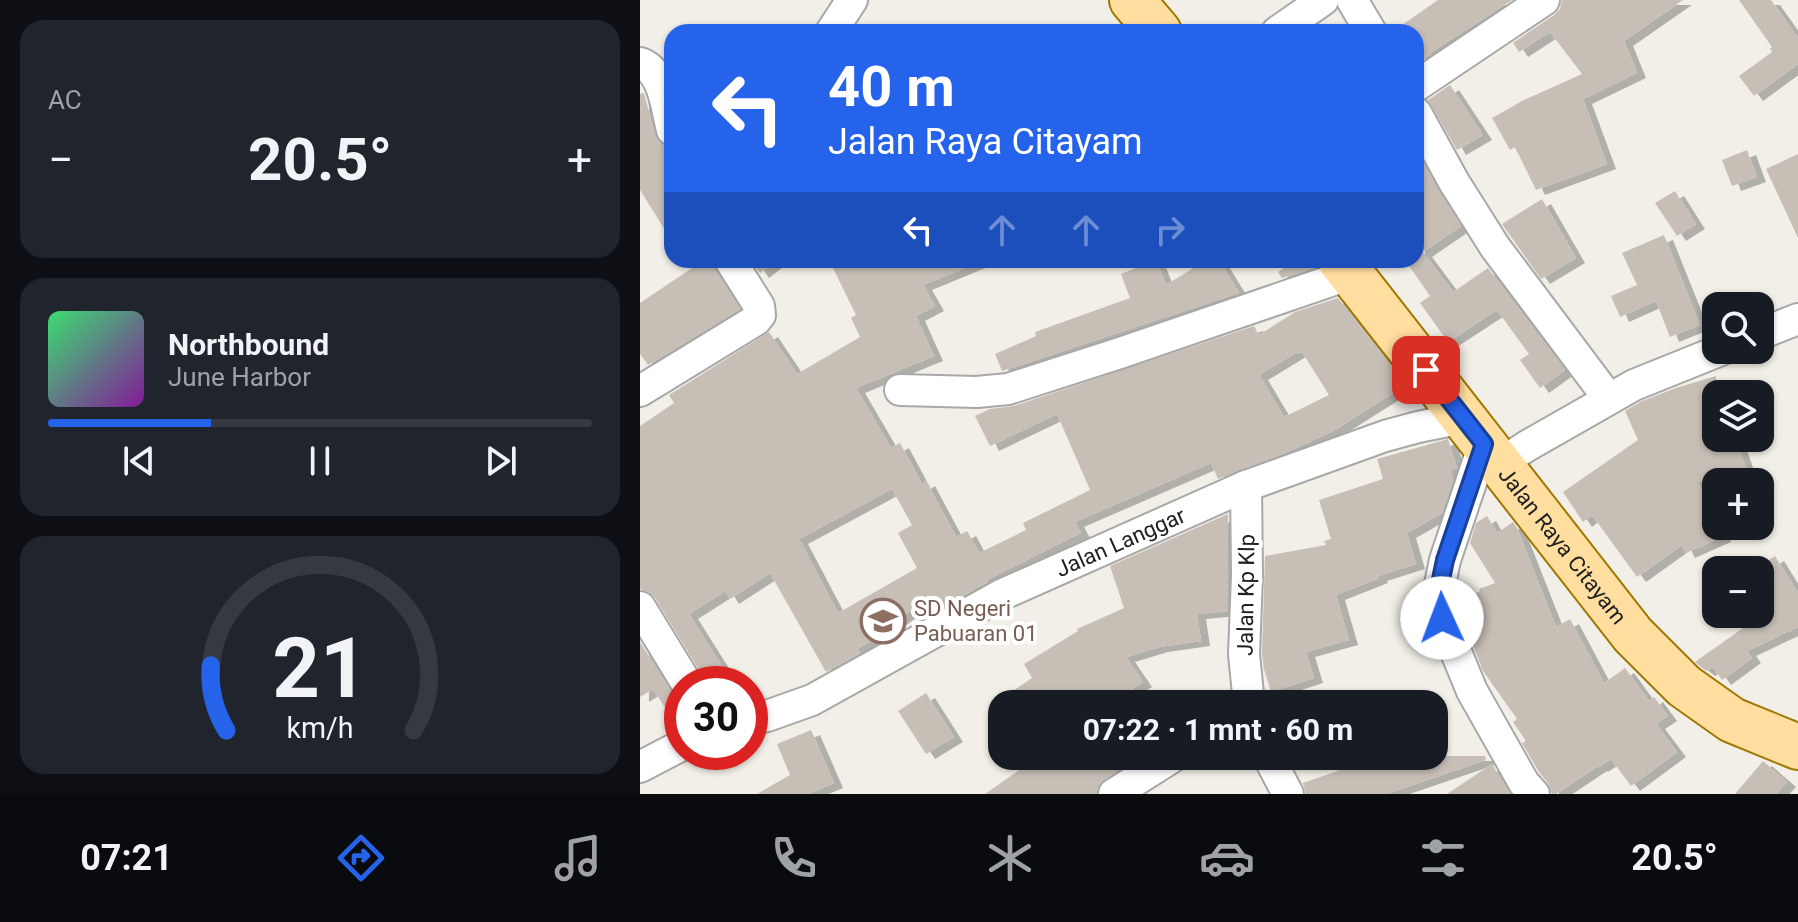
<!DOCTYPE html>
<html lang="id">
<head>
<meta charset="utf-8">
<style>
  :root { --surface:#171b24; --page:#20242c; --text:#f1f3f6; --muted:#9ea1a6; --line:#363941; --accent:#2563eb }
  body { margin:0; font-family:Roboto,sans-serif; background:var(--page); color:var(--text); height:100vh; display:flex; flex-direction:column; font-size:30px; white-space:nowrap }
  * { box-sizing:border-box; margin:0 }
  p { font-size:26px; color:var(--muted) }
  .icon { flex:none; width:44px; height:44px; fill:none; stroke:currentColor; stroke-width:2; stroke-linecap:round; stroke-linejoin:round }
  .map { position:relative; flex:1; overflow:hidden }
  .sheet { display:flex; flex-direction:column; gap:20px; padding:20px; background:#0d0f14; width:640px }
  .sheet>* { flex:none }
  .guide { position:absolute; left:24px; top:24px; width:760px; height:244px; border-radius:24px; box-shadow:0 2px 6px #0004; background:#2563eb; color:#fff; overflow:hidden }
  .fabs { position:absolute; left:1062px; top:292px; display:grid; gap:16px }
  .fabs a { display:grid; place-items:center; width:72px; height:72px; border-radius:16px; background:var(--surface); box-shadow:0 2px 6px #0004; font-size:40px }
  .speed { position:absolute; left:24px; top:666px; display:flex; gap:16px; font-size:40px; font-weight:700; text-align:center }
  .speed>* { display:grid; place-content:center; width:104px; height:104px; border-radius:50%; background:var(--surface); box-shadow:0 2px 6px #0004; line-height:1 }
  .speed .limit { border:12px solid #d22; background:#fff; color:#111 }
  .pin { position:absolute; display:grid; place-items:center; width:68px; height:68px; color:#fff; margin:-34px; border-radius:16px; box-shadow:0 4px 12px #0006 }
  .me { position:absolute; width:88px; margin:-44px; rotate:358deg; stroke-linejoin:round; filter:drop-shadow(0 0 6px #0008) }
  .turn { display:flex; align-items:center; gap:28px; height:168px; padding:0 32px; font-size:36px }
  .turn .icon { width:104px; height:104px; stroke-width:2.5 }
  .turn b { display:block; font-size:56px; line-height:68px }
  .lanes { display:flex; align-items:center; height:76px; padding:0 32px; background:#0003; justify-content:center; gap:40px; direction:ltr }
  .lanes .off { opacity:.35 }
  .big { font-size:60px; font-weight:700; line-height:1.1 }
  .sheet .widget { flex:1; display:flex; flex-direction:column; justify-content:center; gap:12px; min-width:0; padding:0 28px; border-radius:24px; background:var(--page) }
  .sheet .dial { align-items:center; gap:0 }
  .dial svg { height:208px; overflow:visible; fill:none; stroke:var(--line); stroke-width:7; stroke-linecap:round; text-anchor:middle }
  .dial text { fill:var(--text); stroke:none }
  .song { display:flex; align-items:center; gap:24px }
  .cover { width:96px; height:96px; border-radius:12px; background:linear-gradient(135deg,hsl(140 70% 55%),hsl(290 70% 35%)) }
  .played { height:8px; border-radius:4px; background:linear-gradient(90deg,var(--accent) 30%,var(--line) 30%) }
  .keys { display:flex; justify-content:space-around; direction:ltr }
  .heat { display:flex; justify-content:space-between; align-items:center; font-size:44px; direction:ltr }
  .trip { position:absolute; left:348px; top:690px; width:460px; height:80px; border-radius:24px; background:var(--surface); box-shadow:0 2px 6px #0004; font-weight:700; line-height:80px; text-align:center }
  .tab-bar { display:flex; height:128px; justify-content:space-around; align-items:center; background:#090b0e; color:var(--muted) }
  .tab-bar .icon { width:56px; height:56px }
  .tab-bar .selected { color:var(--accent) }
  .tab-bar b { font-size:36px; color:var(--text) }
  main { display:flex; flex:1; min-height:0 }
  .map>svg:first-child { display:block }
  .building { fill:#c7bfb6; fill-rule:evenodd; filter:url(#shadow) }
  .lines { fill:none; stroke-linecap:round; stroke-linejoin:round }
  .street-casing { stroke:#a8a8a8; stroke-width:34 }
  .primary-casing { stroke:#9e7800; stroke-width:48 }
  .street { stroke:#fff; stroke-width:30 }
  .primary { stroke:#ffde9f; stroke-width:44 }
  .route-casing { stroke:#184099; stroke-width:20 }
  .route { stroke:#2563eb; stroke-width:14 }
  .labels { text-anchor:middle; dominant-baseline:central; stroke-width:8; stroke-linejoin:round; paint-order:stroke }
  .street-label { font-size:22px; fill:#212121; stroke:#fff }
  .education-label { font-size:22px; fill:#785e54; stroke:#fff; text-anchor:start }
</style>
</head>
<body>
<main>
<section class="sheet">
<div class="widget"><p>AC</p>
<div class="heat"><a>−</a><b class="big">20.5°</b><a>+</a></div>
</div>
<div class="widget">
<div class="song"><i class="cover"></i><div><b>Northbound</b><p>June Harbor</p></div></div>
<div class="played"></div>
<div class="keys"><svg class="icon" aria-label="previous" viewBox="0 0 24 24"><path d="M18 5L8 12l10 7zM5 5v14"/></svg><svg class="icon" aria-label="pause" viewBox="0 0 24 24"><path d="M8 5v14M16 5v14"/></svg><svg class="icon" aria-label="next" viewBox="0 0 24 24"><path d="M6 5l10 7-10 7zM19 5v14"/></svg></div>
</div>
<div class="widget dial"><svg viewBox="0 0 100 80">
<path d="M14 69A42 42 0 1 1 86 69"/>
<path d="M14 69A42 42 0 0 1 8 44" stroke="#2563eb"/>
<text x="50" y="56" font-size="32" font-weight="700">21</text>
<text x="50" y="72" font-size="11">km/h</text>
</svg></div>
</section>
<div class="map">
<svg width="1158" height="794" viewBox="0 0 1158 794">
  <defs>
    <filter id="shadow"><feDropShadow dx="9" dy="5" stdDeviation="0" flood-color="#0004"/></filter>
  </defs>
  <rect width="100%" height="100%" fill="#f2efe8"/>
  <!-- building -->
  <g class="building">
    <polygon points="798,0 872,0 790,53 791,54 776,64 776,32 752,32"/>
    <polygon points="922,0 1043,0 984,41 997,73 943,99 967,164 896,190 875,147 870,150 852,118 884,100 942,74 910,32 879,52 873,43 914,15 920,9"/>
    <polygon points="1099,0 1131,0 1158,38 1158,64 1114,96 1099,76 1132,52 1130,49 1132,47"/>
    <polygon points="810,85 843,135 817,150 788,100"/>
    <polygon points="4,93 15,135 20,143 26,147 32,148 32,241 0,190 0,94"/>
    <polygon points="776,150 821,226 783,252 813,292 848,268 925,370 900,388 880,360 889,354 857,310 808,342 780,303 790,296 765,260 776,260"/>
    <polygon points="1107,150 1117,177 1092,186 1082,160"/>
    <polygon points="1158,154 1158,238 1126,169"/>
    <polygon points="1035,191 1056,224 1037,236 1015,203"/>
    <polygon points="902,199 936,258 901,279 862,224"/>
    <polygon points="1024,235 1060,325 1030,337 1016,301 980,317 971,296 997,285 982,253"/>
    <polygon points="64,260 72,260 75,270 100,309 8,365 0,354 0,303"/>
    <polygon points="111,260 137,260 120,273"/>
    <path d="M189,260H344L283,285L295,306L276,316L294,356L216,388L251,448L260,443L282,484L286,481L316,537L327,531L339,553L386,530L383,523L450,490L417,414L350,446L335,416L350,409L374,406L614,326L619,335L655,312L698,298L766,385L693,431L640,455L578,479L571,463L435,522L441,533L347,580L348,582L315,600L312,594L280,613L276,607L244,629L246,632L217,649L220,653L186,672L130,573L90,599L85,591L49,614L93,684H65L62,675L15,598L9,592L0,589V426L34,403L29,395L129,332L157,374L220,337L211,318L216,315ZM657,352L658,354L662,352L689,395L644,417L619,375ZM252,489L272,525L258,533L277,568L198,613L159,539Z"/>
    <polygon points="516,260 526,285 566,260 579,260 599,293 362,371 355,354 396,336 395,332 490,298 481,274"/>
    <polygon points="655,260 676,260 677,267 642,278 638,272"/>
    <polygon points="1076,376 1076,447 1096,440 1111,482 1058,482 1082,537 1046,553 1042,545 997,577 952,515 943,522 923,492 998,440 985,411 1002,401 1036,388"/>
    <polygon points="808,439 817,468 810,470 813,480 802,513 767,533 776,564 738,576 739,578 696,595 709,640 666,652 674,678 631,692 624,669 622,653 625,556 686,545 684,541 691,539 679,500 743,479 737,459"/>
    <polygon points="588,514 588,611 557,614 561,641 519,647 486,657 503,682 469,704 354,704 392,678 384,664 438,631 437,629 484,608 470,566"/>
    <polygon points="847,516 857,533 873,522 877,528 916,627 930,619 964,683 985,668 1009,701 1014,697 1028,716 1016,724 1037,752 991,786 971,759 959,767 958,766 916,794 912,794 908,783 899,772 882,743 886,741 873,722 877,719 843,671 827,630 831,629 818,602 840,591 839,589 855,583 830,543 836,523"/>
    <polygon points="1135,556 1158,593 1158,627 1107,651 1112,658 1082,680 1073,667 1066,671 1055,662 1120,616 1120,566"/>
    <polygon points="0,642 32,693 42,701 42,727 38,728 13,689 0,697"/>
    <polygon points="286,693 314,737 286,754 258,711"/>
    <polygon points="171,730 194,783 168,794 117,794 150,775 137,744"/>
    <polygon points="405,756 467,756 477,771 458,785 456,794 345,794 381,769 382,771"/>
    <polygon points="741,756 845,756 846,760 746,794 666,794 663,783"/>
    <polygon points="1123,761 1147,782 1136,794 1095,794"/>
    <polygon points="852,764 870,794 807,794"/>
  </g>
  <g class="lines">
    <!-- street casing -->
    <g class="street-casing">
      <g id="street">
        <polyline points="712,0 731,32"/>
        <polyline points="191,32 212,0"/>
        <polyline points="637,32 683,0"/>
        <path d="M0,63C24,71 26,108 32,130"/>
        <polyline points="776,86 904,0"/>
        <polyline points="776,113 814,182 855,247 969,399"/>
        <polyline points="1120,334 1158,319"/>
        <polyline points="260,390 337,392 368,389 480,353 711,274"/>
        <polyline points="0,391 116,320 120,315 119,306 90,260"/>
        <polyline points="844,444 805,560 799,589 802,618 832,691 884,783 894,794"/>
        <polyline points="859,464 887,446 994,385 1081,350"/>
        <polyline points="606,486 607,575 604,654 609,704"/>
        <polyline points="0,607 47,684"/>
        <path id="s1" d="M110,720L127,716L172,700L361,595L606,486L745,436L778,427L823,418"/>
        <polyline points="628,756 648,794"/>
        <polyline points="0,767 42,745"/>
        <polyline points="474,794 534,756"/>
      </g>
    </g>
    <!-- primary casing -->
    <g class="primary-casing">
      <g id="primary">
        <polyline points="492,0 519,32"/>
        <path id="s2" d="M700,260L993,635L1044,686L1092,720L1158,747"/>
      </g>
    </g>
    <!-- street -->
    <use href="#street" class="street"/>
    <!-- primary -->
    <use href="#primary" class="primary"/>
  </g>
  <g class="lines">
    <!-- route casing -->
    <g class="route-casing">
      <polyline id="route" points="786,370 844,444 805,560 799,589 802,618"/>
    </g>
    <!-- route -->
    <use href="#route" class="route"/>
  </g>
  <!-- icons -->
  <defs>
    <g id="school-ring" transform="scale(2.3)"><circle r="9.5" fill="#fff" stroke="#8d6e63" stroke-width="1.5"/><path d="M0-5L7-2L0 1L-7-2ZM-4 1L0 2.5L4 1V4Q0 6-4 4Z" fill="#8d6e63"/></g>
  </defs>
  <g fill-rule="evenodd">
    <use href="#school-ring" x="243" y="621"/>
  </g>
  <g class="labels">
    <!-- street labels -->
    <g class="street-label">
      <text stroke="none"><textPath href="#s1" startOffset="412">Jalan Langgar</textPath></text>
      <text stroke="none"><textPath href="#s2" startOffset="362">Jalan Raya Citayam</textPath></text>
      <text transform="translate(606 595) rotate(-89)">Jalan Kp Klp</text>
    </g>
    <!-- education labels -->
    <g class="education-label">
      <text x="274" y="608">SD Negeri<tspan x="274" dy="25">Pabuaran 01</tspan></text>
    </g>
  </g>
</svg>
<div class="fabs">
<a><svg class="icon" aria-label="search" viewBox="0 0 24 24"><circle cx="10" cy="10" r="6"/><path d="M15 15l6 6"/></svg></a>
<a><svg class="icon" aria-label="layers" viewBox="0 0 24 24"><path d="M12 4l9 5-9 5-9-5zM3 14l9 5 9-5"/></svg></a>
<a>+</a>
<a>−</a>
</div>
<div class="speed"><div class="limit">30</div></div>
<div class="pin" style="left:786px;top:370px;background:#d93025"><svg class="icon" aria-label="arrive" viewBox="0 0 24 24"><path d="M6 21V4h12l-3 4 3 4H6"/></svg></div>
<svg class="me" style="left:802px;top:618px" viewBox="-20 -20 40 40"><circle r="19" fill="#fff"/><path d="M0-13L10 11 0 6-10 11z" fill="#2563eb"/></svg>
<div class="trip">07:22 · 1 mnt · 60 m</div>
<div class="guide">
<div class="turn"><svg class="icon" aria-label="left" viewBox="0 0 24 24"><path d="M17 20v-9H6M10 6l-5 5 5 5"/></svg><div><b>40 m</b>Jalan Raya Citayam</div></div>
<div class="lanes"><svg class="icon" aria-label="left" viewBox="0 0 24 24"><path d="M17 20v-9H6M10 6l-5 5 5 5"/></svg><svg class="icon off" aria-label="ahead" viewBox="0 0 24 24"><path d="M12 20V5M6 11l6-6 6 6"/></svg><svg class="icon off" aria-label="ahead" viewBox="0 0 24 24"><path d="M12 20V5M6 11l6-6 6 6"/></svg><svg class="icon off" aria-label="right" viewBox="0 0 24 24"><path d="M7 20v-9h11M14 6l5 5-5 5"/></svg></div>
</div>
</div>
</main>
<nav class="tab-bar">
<b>07:21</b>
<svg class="icon selected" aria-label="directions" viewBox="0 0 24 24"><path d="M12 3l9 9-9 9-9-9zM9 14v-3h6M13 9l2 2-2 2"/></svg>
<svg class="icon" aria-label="music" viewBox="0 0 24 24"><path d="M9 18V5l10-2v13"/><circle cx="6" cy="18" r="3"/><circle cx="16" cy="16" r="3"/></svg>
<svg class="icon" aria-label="phone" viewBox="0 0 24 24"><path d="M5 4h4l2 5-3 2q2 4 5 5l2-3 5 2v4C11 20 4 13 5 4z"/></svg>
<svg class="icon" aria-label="climate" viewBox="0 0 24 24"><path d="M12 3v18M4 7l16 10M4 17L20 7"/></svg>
<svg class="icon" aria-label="car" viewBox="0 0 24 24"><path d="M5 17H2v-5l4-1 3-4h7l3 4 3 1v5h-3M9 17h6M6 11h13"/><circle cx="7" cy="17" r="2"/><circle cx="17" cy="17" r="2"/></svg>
<svg class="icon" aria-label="filters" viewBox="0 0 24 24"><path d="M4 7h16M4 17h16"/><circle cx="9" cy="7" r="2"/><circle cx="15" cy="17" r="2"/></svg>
<b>20.5°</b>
</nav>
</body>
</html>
